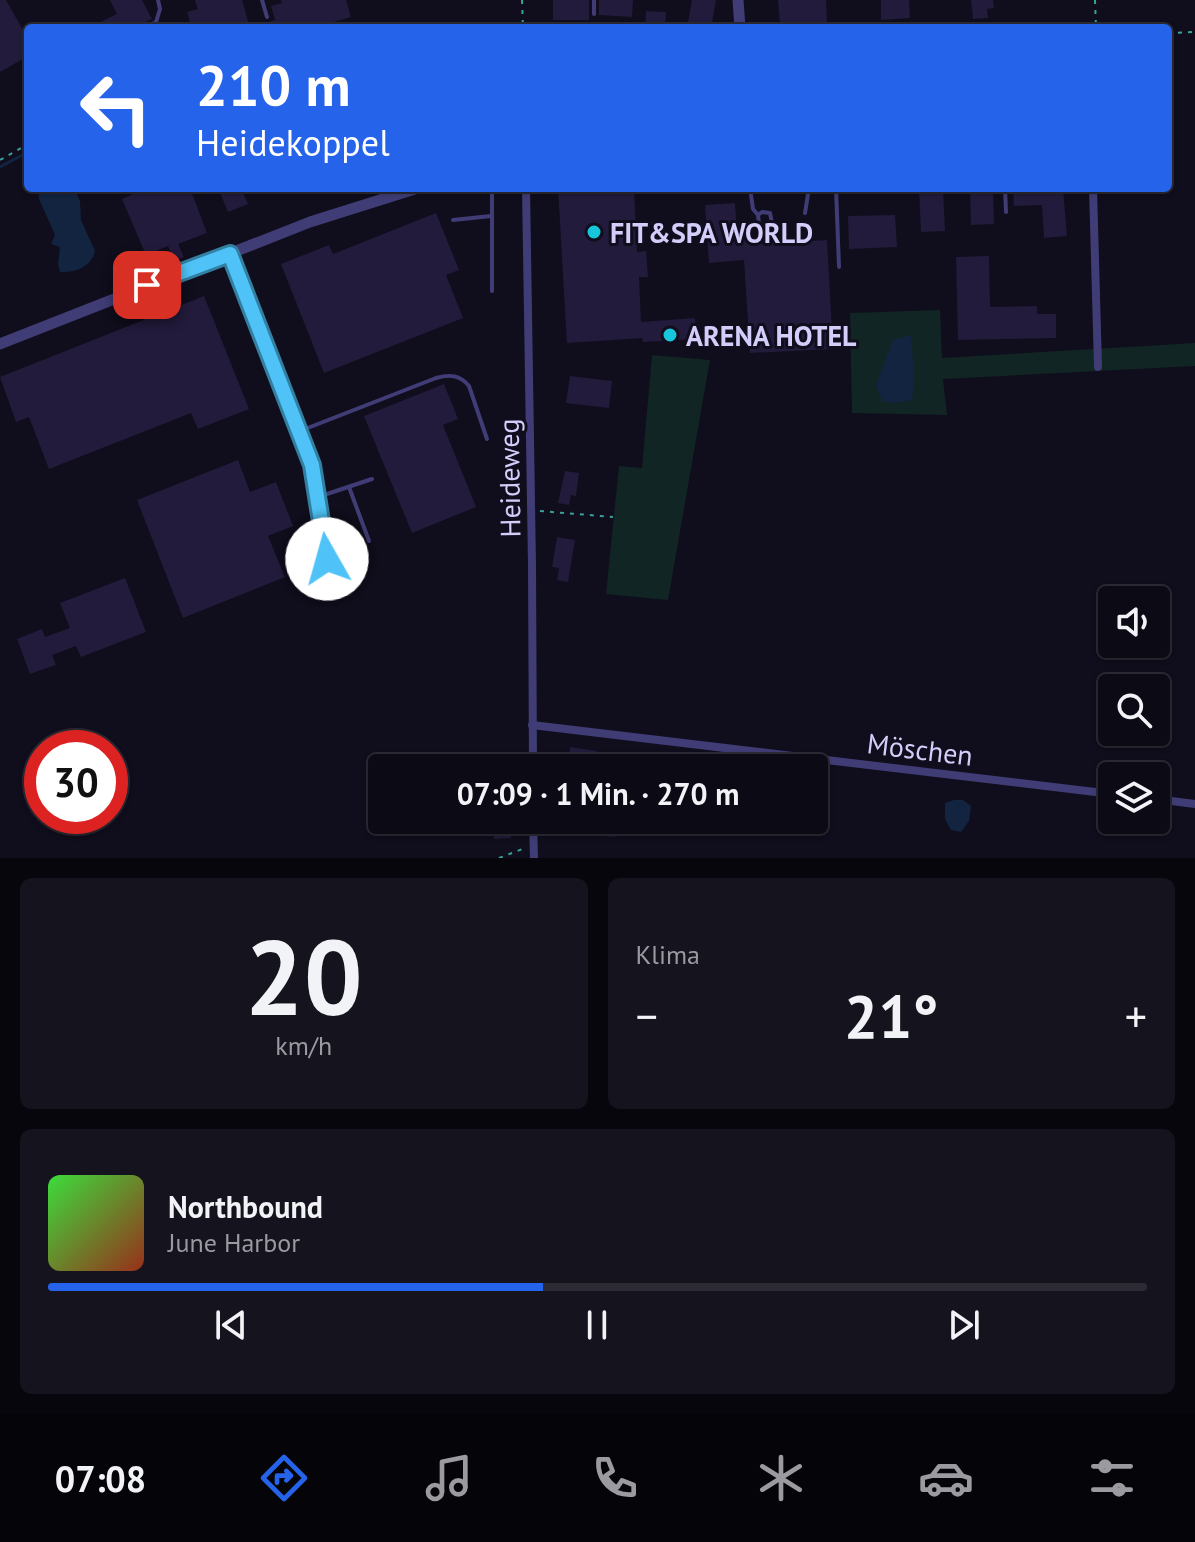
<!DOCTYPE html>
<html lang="de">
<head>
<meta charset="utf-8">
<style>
  :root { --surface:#0c0a15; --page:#15131e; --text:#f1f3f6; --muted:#9a9aa0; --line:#2c2b34; --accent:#2563eb }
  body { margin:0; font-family:"PT Sans",sans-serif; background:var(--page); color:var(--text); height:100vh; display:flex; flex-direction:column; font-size:30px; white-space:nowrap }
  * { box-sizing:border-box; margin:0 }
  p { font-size:26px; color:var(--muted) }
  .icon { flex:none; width:44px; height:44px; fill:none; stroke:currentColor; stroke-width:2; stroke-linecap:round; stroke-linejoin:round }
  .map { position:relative; height:858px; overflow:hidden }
  .side { display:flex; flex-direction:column; gap:20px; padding:20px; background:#07060c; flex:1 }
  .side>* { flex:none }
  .guide { position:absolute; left:24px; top:24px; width:1148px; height:168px; border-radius:8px; box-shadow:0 2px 6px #0004,0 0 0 2px var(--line); background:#2563eb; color:#fff; overflow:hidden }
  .tools { position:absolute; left:1098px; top:586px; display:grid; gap:16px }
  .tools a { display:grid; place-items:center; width:72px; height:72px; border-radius:8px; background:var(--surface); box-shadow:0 2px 6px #0004,0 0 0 2px var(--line); font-size:40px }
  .speed { position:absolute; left:24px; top:730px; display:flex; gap:16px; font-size:40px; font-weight:700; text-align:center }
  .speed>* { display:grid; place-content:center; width:104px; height:104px; border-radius:50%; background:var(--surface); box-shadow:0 2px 6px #0004,0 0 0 2px var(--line); line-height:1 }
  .speed .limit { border:12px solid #d22; background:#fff; color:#111 }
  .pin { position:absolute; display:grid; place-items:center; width:68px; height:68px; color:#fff; margin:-34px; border-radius:16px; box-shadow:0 4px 12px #0006 }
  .me { position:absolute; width:88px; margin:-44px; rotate:353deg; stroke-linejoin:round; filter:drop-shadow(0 0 6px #0008) }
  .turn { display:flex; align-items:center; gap:28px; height:168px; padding:0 40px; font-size:36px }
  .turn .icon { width:104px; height:104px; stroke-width:2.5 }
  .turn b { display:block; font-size:56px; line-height:68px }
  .big { font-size:60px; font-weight:800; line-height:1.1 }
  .side .widget { flex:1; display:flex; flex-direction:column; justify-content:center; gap:12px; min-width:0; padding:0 28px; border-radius:12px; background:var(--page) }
  .side .dial { align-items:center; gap:0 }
  .dial b { font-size:104px; line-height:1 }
  .song { display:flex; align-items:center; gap:24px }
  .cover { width:96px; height:96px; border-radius:12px; background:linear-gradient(135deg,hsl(120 70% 55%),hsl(10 70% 35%)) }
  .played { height:8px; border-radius:4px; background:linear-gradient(90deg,var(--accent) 45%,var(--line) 45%) }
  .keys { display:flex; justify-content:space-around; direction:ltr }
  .heat { display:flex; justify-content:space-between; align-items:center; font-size:44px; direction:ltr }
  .side .tiles { flex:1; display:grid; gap:20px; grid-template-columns:1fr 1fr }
  .widget:last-child { grid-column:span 2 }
  .trip { position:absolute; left:368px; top:754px; width:460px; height:80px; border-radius:8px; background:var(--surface); box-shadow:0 2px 6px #0004,0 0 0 2px var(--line); font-weight:800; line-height:80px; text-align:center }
  .tabs { display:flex; height:128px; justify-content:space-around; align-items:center; background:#050408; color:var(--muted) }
  .tabs .icon { width:56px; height:56px }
  .tabs .active { color:var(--accent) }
  .tabs b { font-size:36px; color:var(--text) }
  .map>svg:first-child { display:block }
  .green { fill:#112524 }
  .water { fill:#122440 }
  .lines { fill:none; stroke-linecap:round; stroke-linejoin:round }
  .stream { stroke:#122440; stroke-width:3 }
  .building { fill:#221b3b }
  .path { stroke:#39a29c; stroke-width:2; stroke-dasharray:4 6; stroke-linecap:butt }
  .service { stroke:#403d76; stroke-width:4 }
  .minor { stroke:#403d76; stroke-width:8 }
  .tertiary { stroke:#403d76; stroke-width:11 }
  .route-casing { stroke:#337fa1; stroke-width:20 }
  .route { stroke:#4fc3f7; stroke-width:14 }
  .poi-dot { fill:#18c6db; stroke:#100d1c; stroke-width:3 }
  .labels { text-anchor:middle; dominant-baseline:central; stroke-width:6; stroke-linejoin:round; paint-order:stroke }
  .poi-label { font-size:28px; font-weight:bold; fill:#d3cdfa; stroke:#100d1c; text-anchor:start }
  .street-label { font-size:28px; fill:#d3cdfa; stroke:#100d1c }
</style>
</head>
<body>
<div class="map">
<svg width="1195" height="858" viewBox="0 0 1195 858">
  <rect width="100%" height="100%" fill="#100d1c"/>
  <!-- green -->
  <g class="green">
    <polygon points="940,310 942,358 1195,343 1195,366 943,379 947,415 852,413 850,313"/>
    <polygon points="652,355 710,360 668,600 606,594 619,466 642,468"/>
  </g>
  <!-- water -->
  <g class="water">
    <path d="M38,188H74L80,201L81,220L95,251C91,267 76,273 60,272L58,264L60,247L51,244L55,235L39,199Z"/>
    <polygon points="911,335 914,375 912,400 894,403 882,401 876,385 893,340"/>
    <polygon points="954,800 963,800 971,806 969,821 961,832 951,830 945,819 945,803"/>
  </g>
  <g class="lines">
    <!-- stream -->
    <polyline class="stream" points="0,167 28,152"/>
  </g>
  <!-- building -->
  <g class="building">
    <polygon points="0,0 6,0 28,39 28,56 0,72"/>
    <polygon points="110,0 142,0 152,19 141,24 139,28 88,28 117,14"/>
    <polygon points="195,0 242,0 250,28 192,28 187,12 198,9"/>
    <polygon points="281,0 346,0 351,17 313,28 254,28 253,26 275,20 271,6 282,3"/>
    <rect x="553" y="0" width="36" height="20"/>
    <polygon points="599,0 633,0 632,17 599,15"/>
    <polygon points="692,0 716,0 711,28 687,28"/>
    <polygon points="778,0 826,0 827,23 780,25"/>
    <polygon points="881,0 909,0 910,18 881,20"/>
    <polygon points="971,0 993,0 994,8 987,9 988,18 973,19"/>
    <polygon points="646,11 666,12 665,28 645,28"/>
    <polygon points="147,188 190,188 207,233 178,244 184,257 174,261 168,246 146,255 122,199"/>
    <polygon points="218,188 241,188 248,204 228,212"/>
    <polygon points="558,188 634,188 637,252 646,251 648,277 639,277 641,322 695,318 696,339 643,342 642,338 567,343"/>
    <polygon points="919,188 943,188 945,231 921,232"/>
    <polygon points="970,188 993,188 994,224 971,225"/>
    <polygon points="1013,188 1063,188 1067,236 1044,238 1042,205 1014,206"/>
    <polygon points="735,203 737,234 753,233 754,244 827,240 833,349 750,353 744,260 709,263 705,205"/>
    <polygon points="436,213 459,270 446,275 463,318 324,373 281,264 329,245 333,254"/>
    <polygon points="895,215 897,247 849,249 848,216"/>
    <polygon points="989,256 990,307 1037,306 1037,314 1056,314 1056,338 958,340 956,257"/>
    <polygon points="204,296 249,409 198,429 191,413 49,469 29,417 16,422 0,377"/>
    <polygon points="570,376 612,381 609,408 566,403"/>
    <polygon points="444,384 458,419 443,425 476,507 412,533 364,416"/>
    <polygon points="238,460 250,492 276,482 293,526 268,536 285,577 183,618 137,500"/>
    <polygon points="565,471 579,473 576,496 571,495 569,505 558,503"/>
    <polygon points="557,537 575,540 568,582 557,580 559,568 552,567"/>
    <polygon points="125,578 146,632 81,657 76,646 52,655 56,665 30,674 17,639 42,629 45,637 70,628 60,603"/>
    <polygon points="570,747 597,751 595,768 567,768"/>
    <polygon points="492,820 510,820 511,838 494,839"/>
    <polygon points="558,820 617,820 615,837 557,832"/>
  </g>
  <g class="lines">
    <!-- path -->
    <g class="path">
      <polyline points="522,0 523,28"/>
      <polyline points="1095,0 1096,28"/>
      <polyline points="1168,33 1195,32"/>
      <polyline points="0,160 28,144"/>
      <polyline points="540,511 613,517"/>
      <polyline points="499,858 525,848"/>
    </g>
    <!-- service -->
    <g class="service">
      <polyline points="262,0 267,17"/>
      <polyline points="594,0 594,14"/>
      <polyline points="144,28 156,22 160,9 158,0"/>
      <polyline points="750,188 753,209 758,215 759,225 768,227 772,223 770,213 762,212 758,215"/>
      <polyline points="836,188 839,267"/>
      <polyline points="1005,188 1006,212"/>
      <polyline points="805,213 809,188"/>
      <polyline points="453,220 491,216"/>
      <polyline points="492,291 492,188"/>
      <path d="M300,431L436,378C450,374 460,375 469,386L487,439"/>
      <polyline points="349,487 369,541"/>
      <polyline points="318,497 372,479"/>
      <polyline points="485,825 485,820"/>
    </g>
    <!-- minor -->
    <g class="minor">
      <polyline points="526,188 532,565 533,768"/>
      <polyline points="1093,188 1098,367"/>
      <polyline points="230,254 312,465 327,559"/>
      <polyline points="532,725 1112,794"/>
      <polyline points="1156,799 1195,804"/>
      <polyline points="533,820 534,858"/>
    </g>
    <!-- tertiary -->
    <g class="tertiary">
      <polyline points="738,0 740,28"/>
      <polyline points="0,344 310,222 418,188"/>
    </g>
  </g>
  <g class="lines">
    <!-- route casing -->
    <g class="route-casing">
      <polyline id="route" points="147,285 230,254 312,465 327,559"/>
    </g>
    <!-- route -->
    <use href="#route" class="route"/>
  </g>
  <!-- markers -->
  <g class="poi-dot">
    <circle cx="594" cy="232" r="8"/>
    <circle cx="670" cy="335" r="8"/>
  </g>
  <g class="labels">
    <!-- poi labels -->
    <g class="poi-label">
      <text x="610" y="232">FIT&amp;SPA WORLD</text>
      <text x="686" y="335">ARENA HOTEL</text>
    </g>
    <!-- street labels -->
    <g class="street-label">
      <text transform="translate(509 478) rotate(-91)">Heideweg</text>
      <text transform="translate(920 749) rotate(7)">Möschen</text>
    </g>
  </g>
</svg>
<div class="tools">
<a><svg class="icon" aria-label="sound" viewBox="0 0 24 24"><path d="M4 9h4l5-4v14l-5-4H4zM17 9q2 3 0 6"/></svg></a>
<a><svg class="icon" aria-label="search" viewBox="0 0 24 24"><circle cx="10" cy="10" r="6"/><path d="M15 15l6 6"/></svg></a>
<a><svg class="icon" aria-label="layers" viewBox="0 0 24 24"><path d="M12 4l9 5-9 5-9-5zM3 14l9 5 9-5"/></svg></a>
</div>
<div class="speed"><div class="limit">30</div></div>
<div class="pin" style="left:147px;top:285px;background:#d93025"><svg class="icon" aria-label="arrive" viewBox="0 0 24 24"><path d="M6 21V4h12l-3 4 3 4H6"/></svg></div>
<svg class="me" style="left:327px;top:559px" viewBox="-20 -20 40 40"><circle r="19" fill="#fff"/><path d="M0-13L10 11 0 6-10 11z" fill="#4fc3f7"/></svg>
<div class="trip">07:09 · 1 Min. · 270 m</div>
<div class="guide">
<div class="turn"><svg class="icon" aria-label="left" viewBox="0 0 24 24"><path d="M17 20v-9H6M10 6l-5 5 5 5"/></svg><div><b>210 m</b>Heidekoppel</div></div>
</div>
</div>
<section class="side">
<div class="tiles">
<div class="widget dial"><b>20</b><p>km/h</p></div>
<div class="widget"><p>Klima</p>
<div class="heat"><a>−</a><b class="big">21°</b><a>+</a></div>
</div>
<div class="widget">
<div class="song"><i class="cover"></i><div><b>Northbound</b><p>June Harbor</p></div></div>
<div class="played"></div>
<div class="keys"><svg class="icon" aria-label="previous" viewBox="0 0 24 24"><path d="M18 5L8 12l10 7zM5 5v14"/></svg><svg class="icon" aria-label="pause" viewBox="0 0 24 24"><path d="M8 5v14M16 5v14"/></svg><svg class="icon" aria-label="next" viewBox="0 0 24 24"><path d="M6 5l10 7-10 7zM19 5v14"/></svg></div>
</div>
</div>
</section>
<nav class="tabs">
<b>07:08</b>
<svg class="icon active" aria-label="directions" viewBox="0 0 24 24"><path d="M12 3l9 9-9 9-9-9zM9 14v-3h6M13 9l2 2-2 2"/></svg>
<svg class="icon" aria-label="music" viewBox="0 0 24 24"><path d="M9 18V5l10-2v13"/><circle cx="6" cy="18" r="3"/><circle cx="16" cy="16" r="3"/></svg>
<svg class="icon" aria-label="phone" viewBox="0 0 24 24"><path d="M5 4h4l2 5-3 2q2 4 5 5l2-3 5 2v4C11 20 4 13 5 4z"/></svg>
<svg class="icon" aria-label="climate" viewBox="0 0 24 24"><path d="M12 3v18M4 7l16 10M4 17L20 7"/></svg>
<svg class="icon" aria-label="car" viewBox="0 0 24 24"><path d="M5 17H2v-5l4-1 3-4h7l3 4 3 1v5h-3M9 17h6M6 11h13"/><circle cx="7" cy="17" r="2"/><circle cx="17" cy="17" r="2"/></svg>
<svg class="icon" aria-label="filters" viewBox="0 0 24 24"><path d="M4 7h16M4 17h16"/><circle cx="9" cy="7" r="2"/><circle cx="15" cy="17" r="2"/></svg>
</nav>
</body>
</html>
